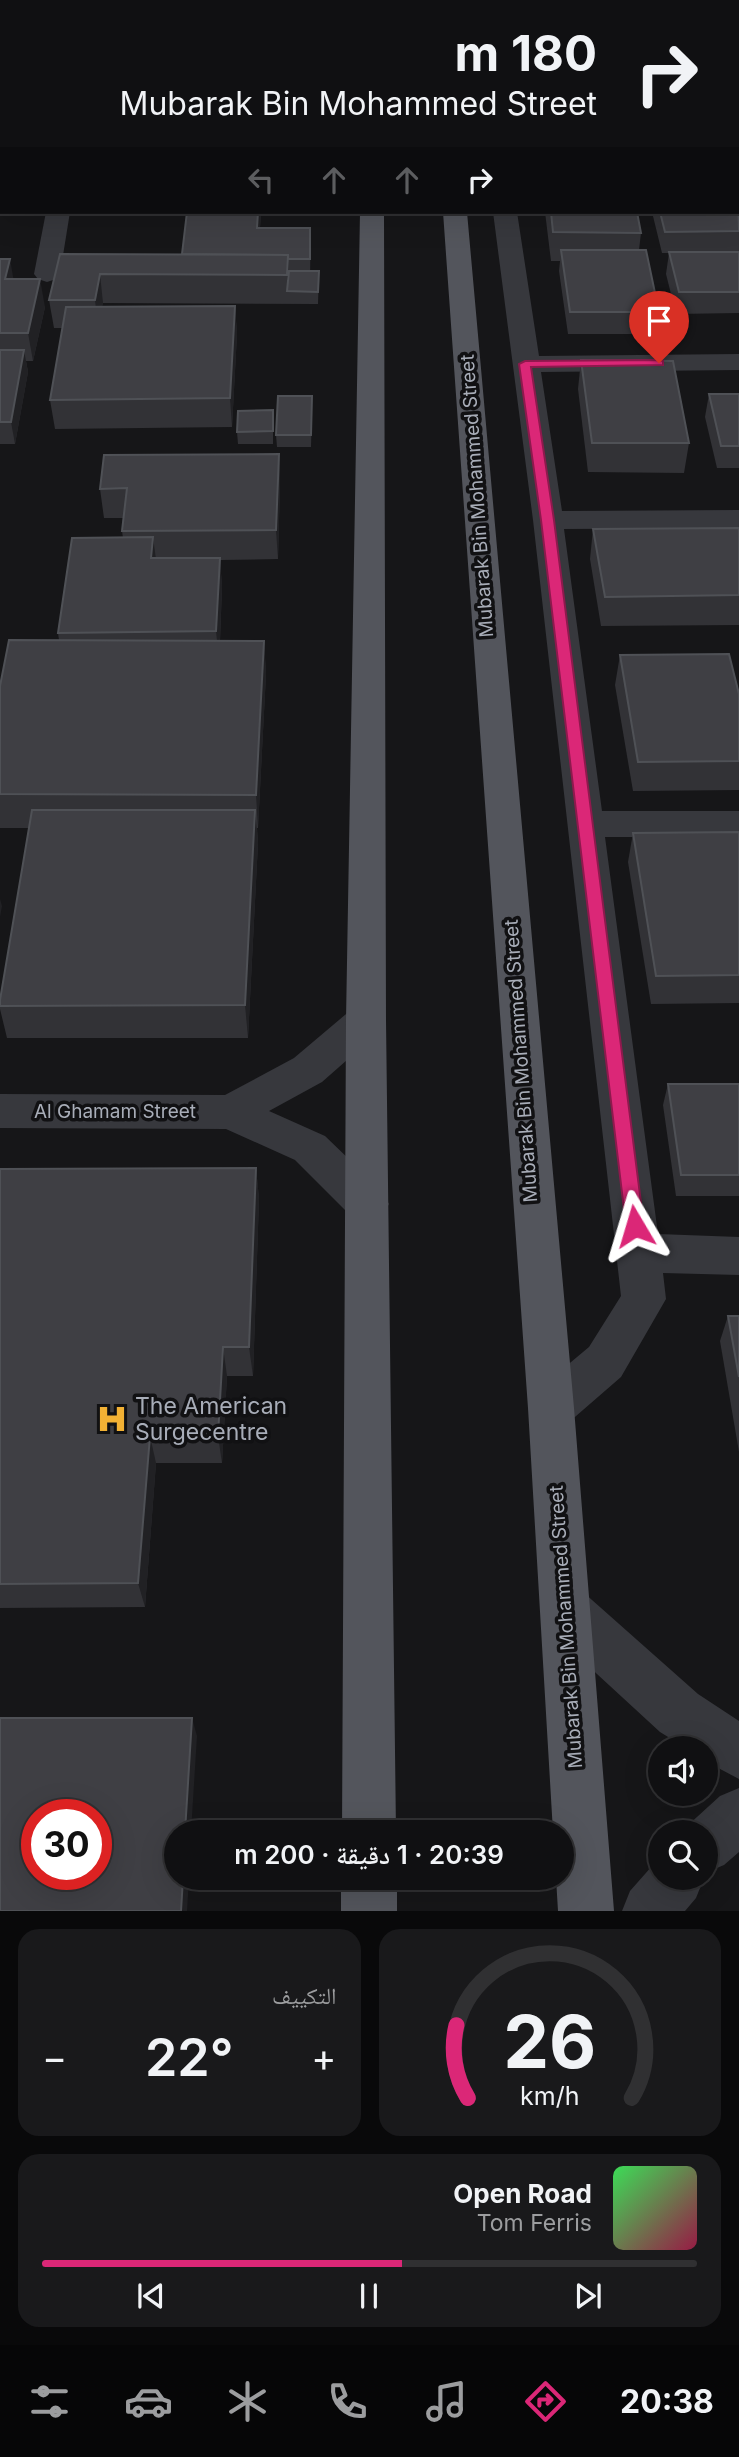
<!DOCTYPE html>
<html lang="ar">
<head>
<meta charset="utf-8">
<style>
  :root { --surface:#101012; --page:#19191b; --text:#f1f3f6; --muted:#9c9d9f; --line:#303032; --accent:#db2777 }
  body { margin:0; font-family:Inter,"Noto Naskh Arabic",sans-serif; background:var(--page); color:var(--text); direction:rtl; height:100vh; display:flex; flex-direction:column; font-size:26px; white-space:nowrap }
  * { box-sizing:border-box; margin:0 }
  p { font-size:23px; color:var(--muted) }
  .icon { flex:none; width:38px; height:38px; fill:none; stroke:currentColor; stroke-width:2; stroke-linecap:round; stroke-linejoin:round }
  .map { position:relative; height:1911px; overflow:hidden; direction:ltr }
  .drawer { display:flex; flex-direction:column; gap:18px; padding:18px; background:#09090a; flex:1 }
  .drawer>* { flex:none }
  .banner { position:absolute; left:0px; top:0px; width:740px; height:214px; box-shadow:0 7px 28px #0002,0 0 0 2px var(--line); direction:rtl; background:#101012; color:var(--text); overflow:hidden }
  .tools { position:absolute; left:648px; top:1736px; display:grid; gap:14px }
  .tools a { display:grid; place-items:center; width:70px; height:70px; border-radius:50%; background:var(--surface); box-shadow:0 7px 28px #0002,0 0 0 2px var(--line); font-size:35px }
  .speed { position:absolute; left:21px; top:1799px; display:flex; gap:14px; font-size:35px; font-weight:700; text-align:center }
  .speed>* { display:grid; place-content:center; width:91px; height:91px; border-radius:50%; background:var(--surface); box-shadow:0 7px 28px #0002,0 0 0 2px var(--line); line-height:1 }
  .speed .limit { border:10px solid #d22; background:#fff; color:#111 }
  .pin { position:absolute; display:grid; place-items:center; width:60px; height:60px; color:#fff; margin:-72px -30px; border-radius:50% 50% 50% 0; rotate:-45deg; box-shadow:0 0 7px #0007 }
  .pin .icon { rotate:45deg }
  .me { position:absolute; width:77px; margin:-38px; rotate:353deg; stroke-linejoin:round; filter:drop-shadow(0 0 5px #0008) }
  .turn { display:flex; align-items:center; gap:24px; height:147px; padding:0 28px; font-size:32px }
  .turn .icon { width:91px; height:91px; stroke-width:2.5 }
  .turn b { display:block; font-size:49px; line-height:60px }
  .lanes { display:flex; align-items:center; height:66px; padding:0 28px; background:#0003; justify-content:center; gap:35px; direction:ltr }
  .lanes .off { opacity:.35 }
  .big { font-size:52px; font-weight:600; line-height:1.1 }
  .drawer .widget { flex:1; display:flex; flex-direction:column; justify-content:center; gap:10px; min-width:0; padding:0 24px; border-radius:21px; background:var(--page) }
  .drawer .dial { align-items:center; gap:0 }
  .dial svg { height:182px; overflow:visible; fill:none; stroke:var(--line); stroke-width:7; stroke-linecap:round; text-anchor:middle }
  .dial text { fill:var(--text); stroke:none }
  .song { display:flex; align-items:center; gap:21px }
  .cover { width:84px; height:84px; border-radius:10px; background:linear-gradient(135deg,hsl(130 70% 55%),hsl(340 70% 35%)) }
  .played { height:7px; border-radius:4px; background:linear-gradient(90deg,var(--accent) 55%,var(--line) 55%) }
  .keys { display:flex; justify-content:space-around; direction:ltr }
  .heat { display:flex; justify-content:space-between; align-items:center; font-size:38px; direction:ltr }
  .drawer .tiles { flex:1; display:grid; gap:18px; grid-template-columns:1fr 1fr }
  .widget:last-child { grid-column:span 2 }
  .trip { position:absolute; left:164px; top:1820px; width:410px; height:70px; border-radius:35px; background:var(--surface); box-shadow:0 7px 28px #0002,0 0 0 2px var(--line); font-weight:600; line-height:70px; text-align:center; direction:rtl }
  .tab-bar { display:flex; height:112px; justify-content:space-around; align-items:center; background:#060607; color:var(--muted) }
  .tab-bar .icon { width:49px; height:49px }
  .tab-bar .current { color:var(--accent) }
  .tab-bar b { font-size:32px; color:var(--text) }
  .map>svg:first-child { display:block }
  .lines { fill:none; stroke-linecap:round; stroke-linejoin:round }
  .minor { fill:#37383d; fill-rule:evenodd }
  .major { fill:#53555c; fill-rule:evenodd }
  .wall { fill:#323236 }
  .shaded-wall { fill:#212124 }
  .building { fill:#3f3f44; stroke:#4f5156; stroke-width:2; fill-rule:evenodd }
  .route { fill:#db2777; stroke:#8e194d; stroke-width:2 }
  .labels { text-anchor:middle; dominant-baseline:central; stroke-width:7; stroke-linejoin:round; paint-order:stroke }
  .street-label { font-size:19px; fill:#a8adb8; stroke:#111113 }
  .near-poi-label { font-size:23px; fill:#a8adb8; stroke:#111113; text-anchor:start }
</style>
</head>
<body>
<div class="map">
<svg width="739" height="1911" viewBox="0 0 739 1911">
  <rect width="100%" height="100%" fill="#161618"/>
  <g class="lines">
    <!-- minor -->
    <g class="minor">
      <polygon points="322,0 345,0 346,2 323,2"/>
      <rect x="470" y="0" width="20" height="2"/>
      <rect x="738" y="22" width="1" height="12"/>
      <rect x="738" y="169" width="1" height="14"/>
      <rect x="0" y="170" width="2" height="14"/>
      <polygon points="46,212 70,212 60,274 56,279 47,282 38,279 34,274"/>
      <polygon points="493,212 517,212 539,356 739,354 739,370 541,372 562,511 739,510 739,528 564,529 602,811 739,811 739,837 605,837 658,1234 739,1237 739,1275 663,1273 666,1299 621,1377 568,1423 551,1430 534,1423 528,1408 534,1393 589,1347 621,1296 533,520"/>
      <polygon points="366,1004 380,1009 386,1020 380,1031 322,1082 269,1111 325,1136 382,1191 389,1204 382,1217 367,1222 352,1217 295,1160 226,1129 0,1128 0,1094 225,1095 294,1058 352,1009"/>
      <polygon points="565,1585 583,1592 698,1694 739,1721 739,1779 705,1761 705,1748 686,1748 660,1732 547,1628 540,1610 547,1592"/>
      <polygon points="739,1788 739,1852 724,1865 705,1873 705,1832 683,1832 686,1827 720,1796"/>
      <polygon points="660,1857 660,1878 704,1878 696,1898 685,1911 622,1911 630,1891"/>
    </g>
    <!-- major -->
    <g class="major">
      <rect x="360" y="0" width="20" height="2"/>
      <rect x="428" y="0" width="20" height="2"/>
      <polygon points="360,212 384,212 386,1020 396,1832 342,1832 346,1020"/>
      <polygon points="443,212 467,212 574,1408 614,1911 558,1911 556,1878 562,1878 562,1832 553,1832 528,1408"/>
      <rect x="341" y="1878" width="56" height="33"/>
    </g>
  </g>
  <!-- wall -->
  <g class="wall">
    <polygon points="516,0 585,0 585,2 517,2"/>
    <rect x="0" y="13" width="2" height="144"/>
    <polygon points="739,190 739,313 676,314 666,274 669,253 662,253 652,212 738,212"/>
    <polygon points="261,212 260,228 310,228 310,271 319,271 318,304 103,303 102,306 235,306 237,334 232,427 55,429 50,400 62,328 54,328 49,300 60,254 182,254"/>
    <polygon points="545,212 637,212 641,233 639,250 659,312 656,334 568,334 559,271 560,261 551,261"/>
    <polygon points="0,259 14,279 45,307 33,361 26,361 28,372 15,444 0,444"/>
    <polygon points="581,360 689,443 684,473 588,472 578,389"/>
    <polygon points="709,394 739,394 739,468 717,468 705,417"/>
    <polygon points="312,409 311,447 277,447 276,435"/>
    <polygon points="273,410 273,444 238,444 237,432"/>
    <polygon points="279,454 280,483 278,559 220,560 222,587 220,641 264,641 266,674 258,828 257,828 258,843 248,1038 7,1038 0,1009 0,1000 29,828 0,828 0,686 59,640 58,633 123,538 122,531 123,518 104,518 100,489"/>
    <polygon points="739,528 739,625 601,626 590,559 593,529"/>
    <polygon points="620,655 739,694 739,790 633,791 615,685"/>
    <polygon points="739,832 739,1003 651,1004 628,862 633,833"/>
    <polygon points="668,1084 739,1084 739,1196 676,1196 663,1105"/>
    <polygon points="256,1168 259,1199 253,1376 227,1376 222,1463 156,1463 145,1607 0,1608 0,1169"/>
    <polygon points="728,1316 739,1316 739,1452 720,1341"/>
  </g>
  <!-- shaded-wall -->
  <g class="shaded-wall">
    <polygon points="258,212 261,212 258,249 257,228"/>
    <polygon points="310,228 311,249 310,281"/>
    <polygon points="288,255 289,283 287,291 287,275"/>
    <polygon points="10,259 15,288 5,279"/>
    <polygon points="100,274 103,303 98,328 95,300"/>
    <polygon points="40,279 45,307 33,361 28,333"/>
    <polygon points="235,306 237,334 232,427 230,398"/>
    <polygon points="24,350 28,372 15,444 11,422"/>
    <polygon points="279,454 280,483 278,559 276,530"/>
    <polygon points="153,537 157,567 151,558"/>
    <polygon points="220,558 222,587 219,661 216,631"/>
    <polygon points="264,641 266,674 258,828 256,795"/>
    <polygon points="255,810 258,843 248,1038 245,1005"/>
    <polygon points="0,899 2,906 0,917"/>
    <polygon points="256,1168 259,1199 253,1376 249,1347"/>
    <polygon points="223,1347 227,1376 222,1463 218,1436"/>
    <polygon points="150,1436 156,1463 145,1607 138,1583"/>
    <polygon points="192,1718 197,1736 191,1832 185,1832"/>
    <polygon points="183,1878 189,1878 187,1911 181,1911"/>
  </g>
  <!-- building -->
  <g class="building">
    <polygon points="72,0 143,0 142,2 72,2"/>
    <rect x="165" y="0" width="14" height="2"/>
    <rect x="187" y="0" width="30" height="2"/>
    <polygon points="236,0 310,0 310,2 235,2"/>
    <rect x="0" y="13" width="2" height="41"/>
    <rect x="0" y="64" width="2" height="66"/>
    <polygon points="738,79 739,79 738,115"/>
    <polygon points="738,190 739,231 665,232 660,212 738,212"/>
    <polygon points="187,212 258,212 257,228 310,228 310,259 288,259 288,255 182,254"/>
    <polygon points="551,212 637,212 641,233 553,232"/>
    <polygon points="561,250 646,250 659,312 570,312"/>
    <polygon points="669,252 739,252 739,292 679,292"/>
    <polygon points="60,254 288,255 287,275 100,274 95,300 49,300"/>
    <polygon points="0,259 10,259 5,279 40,279 28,333 0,333"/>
    <polygon points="289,271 319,271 318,292 287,291"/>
    <polygon points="235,306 230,398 50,400 66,307"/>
    <polygon points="0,350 24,350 11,422 0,422"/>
    <polygon points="581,360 673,361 689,443 592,443"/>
    <polygon points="709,394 739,394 739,446 721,446"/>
    <polygon points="278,396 312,396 311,435 276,435"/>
    <polygon points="273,410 273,431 237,432 238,411"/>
    <polygon points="279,454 276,530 122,531 127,488 100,489 104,455"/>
    <polygon points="739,528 739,595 605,597 593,529"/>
    <polygon points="153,537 151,558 220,558 216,631 58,633 72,538"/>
    <polygon points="9,640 264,641 256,795 0,794 0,686"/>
    <polygon points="729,654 739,694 739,761 638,762 620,655"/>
    <polygon points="32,810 255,810 245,1005 0,1006 0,1000"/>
    <polygon points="739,832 739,975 656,976 633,833"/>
    <polygon points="668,1084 739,1084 739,1175 681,1175"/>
    <polygon points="256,1168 249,1347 223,1347 218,1436 150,1436 138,1583 0,1584 0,1169"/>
    <polygon points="728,1316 739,1316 739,1377"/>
    <path d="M0,1718H192L185,1832H177V1878H183L181,1911H0ZM37,1815H96V1874H37Z"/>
  </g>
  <!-- route -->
  <polygon class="route" points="659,360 663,361 663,365 531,367 554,520 644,1226 641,1232 635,1234 628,1232 626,1226 541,520 519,364 525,361"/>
  <!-- icons -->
  <defs>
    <g id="hospital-bare" transform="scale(2.415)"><path d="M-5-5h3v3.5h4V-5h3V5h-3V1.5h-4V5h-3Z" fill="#f2b134" stroke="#111113" stroke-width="2.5" paint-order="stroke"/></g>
  </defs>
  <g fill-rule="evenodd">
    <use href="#hospital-bare" x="112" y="1419"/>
  </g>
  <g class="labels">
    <!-- street labels -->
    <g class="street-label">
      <text transform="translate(477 496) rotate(-94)">Mubarak Bin Mohammed Street</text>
      <text transform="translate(521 1061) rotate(-94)">Mubarak Bin Mohammed Street</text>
      <text x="115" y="1111">Al Ghamam Street</text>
      <text transform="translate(566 1627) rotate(-94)">Mubarak Bin Mohammed Street</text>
    </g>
    <!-- near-poi labels -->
    <g class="near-poi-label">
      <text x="135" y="1406">The American<tspan x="135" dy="26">Surgecentre</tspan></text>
    </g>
  </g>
</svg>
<div class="tools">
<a><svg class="icon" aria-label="sound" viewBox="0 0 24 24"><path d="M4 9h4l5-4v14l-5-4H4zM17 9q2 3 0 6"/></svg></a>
<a><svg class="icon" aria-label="search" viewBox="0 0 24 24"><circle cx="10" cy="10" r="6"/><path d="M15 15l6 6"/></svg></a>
</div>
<div class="speed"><div class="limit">30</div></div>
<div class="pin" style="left:659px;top:363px;background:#d93025"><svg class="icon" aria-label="arrive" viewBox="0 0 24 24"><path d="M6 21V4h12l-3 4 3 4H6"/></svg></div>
<svg class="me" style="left:635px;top:1226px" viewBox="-20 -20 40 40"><path d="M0-17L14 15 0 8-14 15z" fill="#db2777" stroke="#fff" stroke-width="4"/></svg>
<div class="trip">20:39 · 1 دقيقة · 200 m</div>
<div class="banner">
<div class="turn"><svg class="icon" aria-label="right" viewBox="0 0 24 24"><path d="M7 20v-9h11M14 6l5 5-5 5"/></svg><div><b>180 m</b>Mubarak Bin Mohammed Street</div></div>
<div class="lanes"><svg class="icon off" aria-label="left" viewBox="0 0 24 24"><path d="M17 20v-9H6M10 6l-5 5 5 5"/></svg><svg class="icon off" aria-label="ahead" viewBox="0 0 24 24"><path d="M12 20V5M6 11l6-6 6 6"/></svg><svg class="icon off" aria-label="ahead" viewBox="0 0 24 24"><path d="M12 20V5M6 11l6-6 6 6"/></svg><svg class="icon" aria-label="right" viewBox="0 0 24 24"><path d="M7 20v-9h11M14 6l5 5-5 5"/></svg></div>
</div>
</div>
<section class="drawer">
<div class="tiles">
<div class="widget dial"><svg viewBox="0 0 100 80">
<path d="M14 69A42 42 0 1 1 86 69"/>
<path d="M14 69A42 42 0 0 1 9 37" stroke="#db2777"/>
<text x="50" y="56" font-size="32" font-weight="700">26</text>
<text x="50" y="72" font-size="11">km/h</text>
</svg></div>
<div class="widget"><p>التكييف</p>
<div class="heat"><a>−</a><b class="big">22°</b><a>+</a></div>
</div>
<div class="widget">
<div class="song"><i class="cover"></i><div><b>Open Road</b><p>Tom Ferris</p></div></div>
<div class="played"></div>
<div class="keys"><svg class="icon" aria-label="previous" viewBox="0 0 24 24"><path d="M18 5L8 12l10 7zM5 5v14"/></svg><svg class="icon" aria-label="pause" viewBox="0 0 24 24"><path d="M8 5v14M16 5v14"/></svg><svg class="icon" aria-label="next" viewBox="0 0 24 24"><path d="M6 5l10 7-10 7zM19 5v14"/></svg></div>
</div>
</div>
</section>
<nav class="tab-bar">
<b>20:38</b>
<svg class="icon current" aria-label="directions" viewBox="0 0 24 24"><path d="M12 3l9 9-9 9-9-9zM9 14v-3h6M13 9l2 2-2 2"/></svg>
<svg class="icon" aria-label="music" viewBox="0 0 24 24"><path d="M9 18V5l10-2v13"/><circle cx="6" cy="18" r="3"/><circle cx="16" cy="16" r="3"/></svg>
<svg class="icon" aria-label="phone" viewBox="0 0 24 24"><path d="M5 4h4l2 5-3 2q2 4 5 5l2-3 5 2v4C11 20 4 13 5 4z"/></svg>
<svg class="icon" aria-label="climate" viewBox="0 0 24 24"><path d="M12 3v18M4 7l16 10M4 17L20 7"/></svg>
<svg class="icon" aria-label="car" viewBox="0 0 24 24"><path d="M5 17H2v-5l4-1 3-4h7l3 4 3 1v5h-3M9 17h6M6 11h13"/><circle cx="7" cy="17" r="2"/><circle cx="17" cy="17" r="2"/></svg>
<svg class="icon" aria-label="filters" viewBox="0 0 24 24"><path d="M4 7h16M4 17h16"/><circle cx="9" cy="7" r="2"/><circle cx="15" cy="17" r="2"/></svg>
</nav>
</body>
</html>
